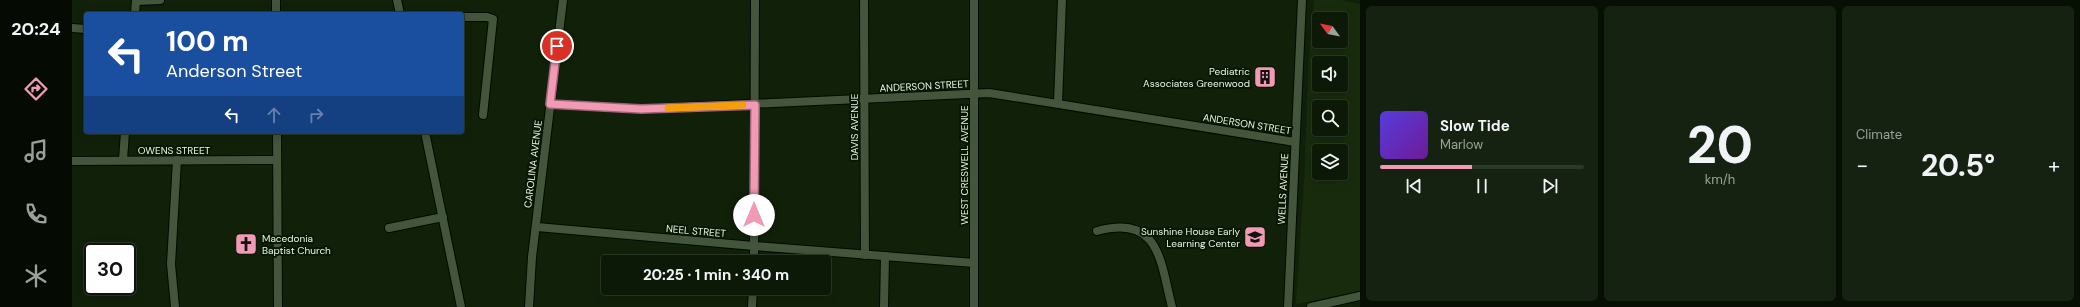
<!DOCTYPE html>
<html lang="en">
<head>
<meta charset="utf-8">
<style>
  :root { --surface:#0d1907; --page:#162211; --text:#f1f3f6; --muted:#9aa09b; --line:#2d3828; --accent:#f09ab4 }
  body { margin:0; font-family:"DM Sans",sans-serif; background:var(--page); color:var(--text); height:100vh; display:flex; flex-direction:column; font-size:15px; white-space:nowrap }
  * { box-sizing:border-box; margin:0 }
  p { font-size:13px; color:var(--muted) }
  .icon { flex:none; width:22px; height:22px; fill:none; stroke:currentColor; stroke-width:2; stroke-linecap:round; stroke-linejoin:round }
  .map { position:relative; flex:1; overflow:hidden }
  .side { display:flex; flex-direction:column; gap:6px; padding:6px; background:#070e04; width:720px }
  .side>* { flex:none }
  .guide { position:absolute; left:12px; top:12px; width:380px; height:122px; border-radius:4px; box-shadow:0 2px 10px #0003,0 0 0 1px var(--line); background:#1a4fa0; color:#fff; overflow:hidden }
  .needle { width:26px; rotate:303deg }
  .fabs { position:absolute; left:1240px; top:12px; display:grid; gap:8px }
  .fabs a { display:grid; place-items:center; width:36px; height:36px; border-radius:4px; background:var(--surface); box-shadow:0 2px 10px #0003,0 0 0 1px var(--line); font-size:20px }
  .speed { position:absolute; left:12px; top:243px; display:flex; gap:8px; font-size:20px; font-weight:700; text-align:center }
  .speed>* { display:grid; place-content:center; width:52px; height:52px; border-radius:50%; background:var(--surface); box-shadow:0 2px 10px #0003,0 0 0 1px var(--line); line-height:1 }
  .speed .limit { border:2px solid #111; border-radius:6px; background:#fff; color:#111 }
  .pin { position:absolute; display:grid; place-items:center; width:34px; height:34px; color:#fff; margin:-17px; border:2px solid #fff; border-radius:50%; box-shadow:0 1px 4px #0007 }
  .me { position:absolute; width:44px; margin:-22px; rotate:0deg; stroke-linejoin:round; filter:drop-shadow(0 0 3px #0008) }
  .turn { display:flex; align-items:center; gap:14px; height:84px; padding:0 16px; font-size:18px }
  .turn .icon { width:52px; height:52px; stroke-width:2.5 }
  .turn b { display:block; font-size:28px; line-height:34px }
  .lanes { display:flex; align-items:center; height:38px; padding:0 16px; background:#0003; justify-content:center; gap:20px; direction:ltr }
  .lanes .off { opacity:.35 }
  .big { font-size:30px; font-weight:700; line-height:1.1 }
  .side .widget { flex:1; display:flex; flex-direction:column; justify-content:center; gap:6px; min-width:0; padding:0 14px; border-radius:6px; background:var(--page) }
  .side .dial { align-items:center; gap:0 }
  .dial b { font-size:52px; line-height:1 }
  .song { display:flex; align-items:center; gap:12px }
  .cover { width:48px; height:48px; border-radius:6px; background:linear-gradient(135deg,hsl(250 70% 55%),hsl(280 70% 35%)) }
  .played { height:4px; border-radius:2px; background:linear-gradient(90deg,var(--accent) 45%,var(--line) 45%) }
  .keys { display:flex; justify-content:space-around; direction:ltr }
  .heat { display:flex; justify-content:space-between; align-items:center; font-size:22px; direction:ltr }
  .side .tiles { flex:1; display:grid; gap:6px; grid-template-columns:repeat(3,1fr) }
  .trip { position:absolute; left:529px; top:255px; width:230px; height:40px; border-radius:4px; background:var(--surface); box-shadow:0 2px 10px #0003,0 0 0 1px var(--line); font-weight:700; line-height:40px; text-align:center }
  main { display:flex; flex:1; min-height:0 }
  .tab-bar { display:flex; flex-direction:column; width:72px; justify-content:space-around; align-items:center; background:#050a03; color:var(--muted) }
  .tab-bar .icon { width:28px; height:28px }
  .tab-bar .current { color:var(--accent) }
  .tab-bar b { font-size:18px; color:var(--text) }
  .map>svg:first-child { display:block }
  .built { fill:#182c0d; fill-rule:evenodd }
  .lines { fill:none; stroke-linecap:round; stroke-linejoin:round }
  .minor-casing { stroke:#010a00; stroke-width:10 }
  .minor { stroke:#43553b; stroke-width:8 }
  .route-casing { stroke:#9c6475; stroke-width:10 }
  .route { stroke:#f09ab4; stroke-width:7 }
  .slow { stroke:#f59e0b; stroke-width:7 }
  .labels { text-anchor:middle; dominant-baseline:central; stroke-width:4; stroke-linejoin:round; paint-order:stroke }
  .poi-label { font-size:10px; fill:#eaf4e5; stroke:#081702; text-anchor:end }
  .street-label { font-size:10px; fill:#eaf4e5; stroke:#081702 }
</style>
</head>
<body>
<main>
<nav class="tab-bar">
<b>20:24</b>
<svg class="icon current" aria-label="directions" viewBox="0 0 24 24"><path d="M12 3l9 9-9 9-9-9zM9 14v-3h6M13 9l2 2-2 2"/></svg>
<svg class="icon" aria-label="music" viewBox="0 0 24 24"><path d="M9 18V5l10-2v13"/><circle cx="6" cy="18" r="3"/><circle cx="16" cy="16" r="3"/></svg>
<svg class="icon" aria-label="phone" viewBox="0 0 24 24"><path d="M5 4h4l2 5-3 2q2 4 5 5l2-3 5 2v4C11 20 4 13 5 4z"/></svg>
<svg class="icon" aria-label="climate" viewBox="0 0 24 24"><path d="M12 3v18M4 7l16 10M4 17L20 7"/></svg>
</nav>
<div class="map">
<svg width="1288" height="307" viewBox="0 0 1288 307">
  <rect width="100%" height="100%" fill="#112109"/>
  <!-- built -->
  <path class="built" d="M1242,0H1269L1288,4V291L1224,304L1232,181L1237,58ZM1247,19H1269V41H1247ZM1247,63H1269V85H1247ZM1247,107H1269V129H1247ZM1247,151H1269V173H1247Z"/>
  <g class="lines">
    <!-- minor casing -->
    <g class="minor-casing">
      <g id="minor">
        <polyline points="204,0 204,14"/>
        <polyline points="325,0 328,14"/>
        <polyline points="792,0 793,255"/>
        <polyline points="902,0 902,307"/>
        <polyline points="64,1 88,0"/>
        <polyline points="63,14 64,0"/>
        <polyline points="390,17 415,17 421,19 411,115"/>
        <polyline points="0,28 14,29"/>
        <polyline points="986,103 990,0"/>
        <polyline points="478,104 569,109 917,93 1223,142"/>
        <polyline points="205,132 206,307"/>
        <polyline points="353,132 389,307"/>
        <polyline points="51,160 53,132"/>
        <polyline points="0,161 205,160"/>
        <polyline points="465,227 682,246 902,263"/>
        <polyline points="317,228 371,217"/>
        <path d="M1025,231C1088,214 1088,261 1100,307"/>
        <polyline points="682,262 683,0"/>
        <polyline points="103,307 99,264 105,160"/>
        <polyline points="457,307 460,257 491,0"/>
        <polyline points="680,307 681,288"/>
        <polyline points="812,307 813,256"/>
        <polyline points="1216,307 1230,0"/>
        <polyline points="1239,307 1288,296"/>
      </g>
    </g>
    <!-- minor -->
    <use href="#minor" class="minor"/>
  </g>
  <g class="lines">
    <!-- route casing -->
    <g class="route-casing">
      <polyline id="route" points="485,46 478,104 569,109 683,105 682,215"/>
    </g>
    <!-- route -->
    <use href="#route" class="route"/>
    <!-- slow -->
    <polyline class="slow" points="596,108 671,105"/>
  </g>
  <!-- icons -->
  <defs>
    <g id="building-square" transform="scale(1.15)"><rect x="-9" y="-9" width="18" height="18" rx="4" fill="#f09ab4" stroke="#081702"/><path d="M-4-6H4V6H1V3H-1V6H-4ZM-2.5-4.3h1.7v1.8h-1.7ZM.8-4.3h1.7v1.8H.8ZM-2.5-1h1.7V.8h-1.7ZM.8-1h1.7V.8H.8Z" fill="#111"/></g>
    <g id="school-square" transform="scale(1.15)"><rect x="-9" y="-9" width="18" height="18" rx="4" fill="#f09ab4" stroke="#081702"/><path d="M0-5L7-2L0 1L-7-2ZM-4 1L0 2.5L4 1V4Q0 6-4 4Z" fill="#111"/></g>
    <g id="church-square" transform="scale(1.15)"><rect x="-9" y="-9" width="18" height="18" rx="4" fill="#f09ab4" stroke="#081702"/><path d="M-1.2-6h2.4v3.5h3.3v2.4h-3.3V6h-2.4V-.1h-3.3v-2.4h3.3Z" fill="#111"/></g>
  </defs>
  <g fill-rule="evenodd">
    <use href="#building-square" x="1193" y="77"/>
    <use href="#school-square" x="1183" y="237"/>
    <use href="#church-square" x="174" y="244"/>
  </g>
  <g class="labels">
    <!-- poi labels -->
    <g class="poi-label">
      <text x="1178" y="71">Pediatric<tspan x="1178" dy="12">Associates Greenwood</tspan></text>
      <text x="1168" y="231">Sunshine House Early<tspan x="1168" dy="12">Learning Center</tspan></text>
      <text x="190" y="238" text-anchor="start">Macedonia<tspan x="190" dy="12">Baptist Church</tspan></text>
    </g>
    <!-- street labels -->
    <g class="street-label">
      <text transform="translate(852 86) rotate(-3)">ANDERSON STREET</text>
      <text transform="translate(1175 124) rotate(9)">ANDERSON STREET</text>
      <text transform="translate(782 127) rotate(-90)">DAVIS AVENUE</text>
      <text x="102" y="150">OWENS STREET</text>
      <text transform="translate(461 164) rotate(-83)">CAROLINA AVENUE</text>
      <text transform="translate(892 165) rotate(-90)">WEST CRESWELL AVENUE</text>
      <text transform="translate(1211 189) rotate(-87)">WELLS AVENUE</text>
      <text transform="translate(624 231) rotate(5)">NEEL STREET</text>
    </g>
  </g>
</svg>
<div class="fabs">
<a><svg class="needle" viewBox="-14 -14 28 28"><path d="M0-13l5 13h-10z" fill="#e53935"/><path d="M0 13l5-13h-10z" fill="#9aa09b"/></svg></a>
<a><svg class="icon" aria-label="sound" viewBox="0 0 24 24"><path d="M4 9h4l5-4v14l-5-4H4zM17 9q2 3 0 6"/></svg></a>
<a><svg class="icon" aria-label="search" viewBox="0 0 24 24"><circle cx="10" cy="10" r="6"/><path d="M15 15l6 6"/></svg></a>
<a><svg class="icon" aria-label="layers" viewBox="0 0 24 24"><path d="M12 4l9 5-9 5-9-5zM3 14l9 5 9-5"/></svg></a>
</div>
<div class="speed"><div class="limit">30</div></div>
<div class="pin" style="left:485px;top:46px;background:#d93025"><svg class="icon" aria-label="arrive" viewBox="0 0 24 24"><path d="M6 21V4h12l-3 4 3 4H6"/></svg></div>
<svg class="me" style="left:682px;top:215px" viewBox="-20 -20 40 40"><circle r="19" fill="#fff"/><path d="M0-13L10 11 0 6-10 11z" fill="#f09ab4"/></svg>
<div class="trip">20:25 · 1 min · 340 m</div>
<div class="guide">
<div class="turn"><svg class="icon" aria-label="left" viewBox="0 0 24 24"><path d="M17 20v-9H6M10 6l-5 5 5 5"/></svg><div><b>100 m</b>Anderson Street</div></div>
<div class="lanes"><svg class="icon" aria-label="left" viewBox="0 0 24 24"><path d="M17 20v-9H6M10 6l-5 5 5 5"/></svg><svg class="icon off" aria-label="ahead" viewBox="0 0 24 24"><path d="M12 20V5M6 11l6-6 6 6"/></svg><svg class="icon off" aria-label="right" viewBox="0 0 24 24"><path d="M7 20v-9h11M14 6l5 5-5 5"/></svg></div>
</div>
</div>
<section class="side">
<div class="tiles">
<div class="widget">
<div class="song"><i class="cover"></i><div><b>Slow Tide</b><p>Marlow</p></div></div>
<div class="played"></div>
<div class="keys"><svg class="icon" aria-label="previous" viewBox="0 0 24 24"><path d="M18 5L8 12l10 7zM5 5v14"/></svg><svg class="icon" aria-label="pause" viewBox="0 0 24 24"><path d="M8 5v14M16 5v14"/></svg><svg class="icon" aria-label="next" viewBox="0 0 24 24"><path d="M6 5l10 7-10 7zM19 5v14"/></svg></div>
</div>
<div class="widget dial"><b>20</b><p>km/h</p></div>
<div class="widget"><p>Climate</p>
<div class="heat"><a>−</a><b class="big">20.5°</b><a>+</a></div>
</div>
</div>
</section>
</main>
</body>
</html>
